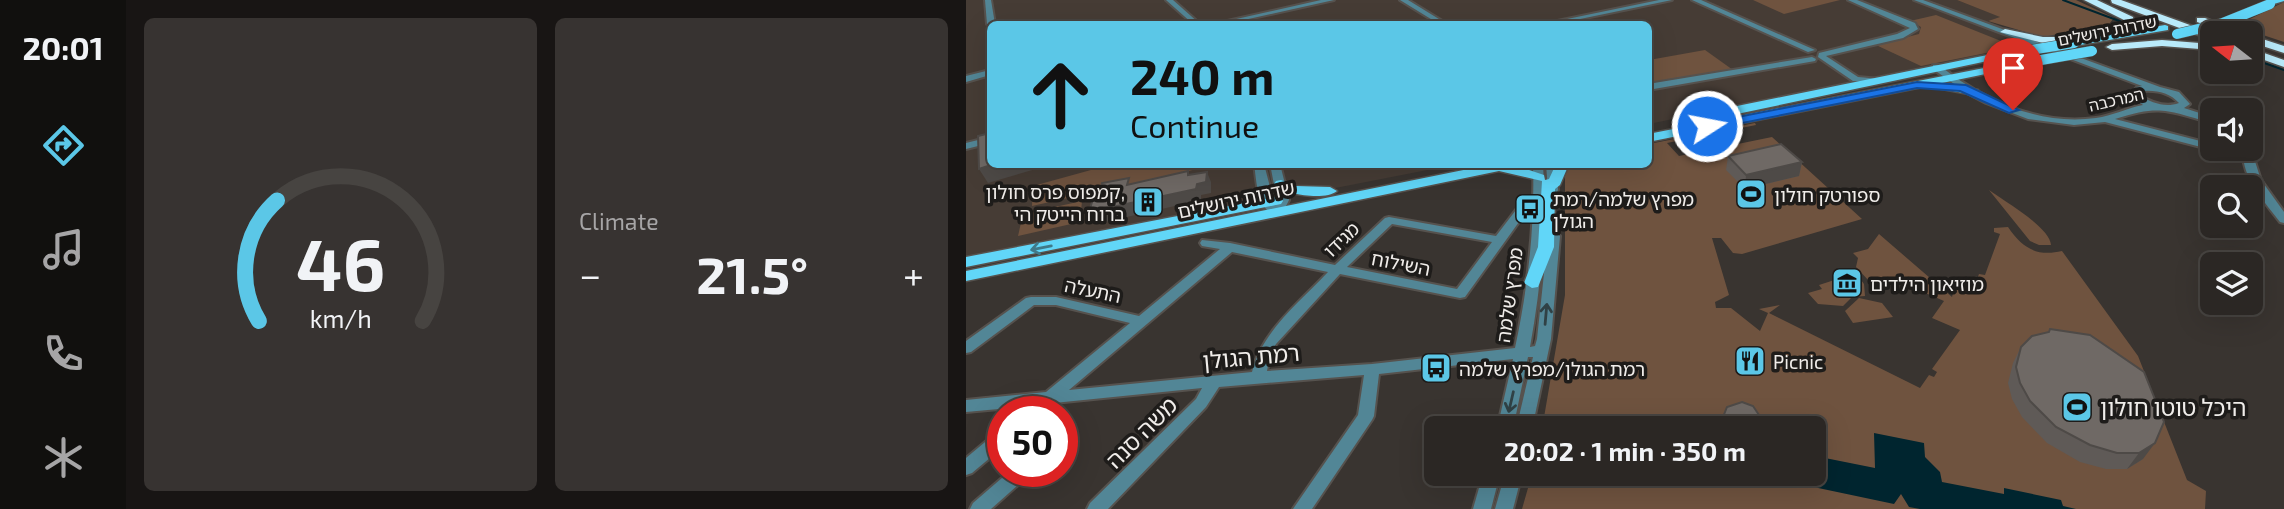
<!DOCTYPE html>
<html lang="en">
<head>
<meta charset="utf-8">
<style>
  :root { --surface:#2b2724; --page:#373331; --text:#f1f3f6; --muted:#a6a5a6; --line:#474441; --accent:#5bc7e7 }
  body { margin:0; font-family:"Exo 2","Noto Sans Hebrew",sans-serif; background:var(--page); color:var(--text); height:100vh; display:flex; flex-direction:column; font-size:26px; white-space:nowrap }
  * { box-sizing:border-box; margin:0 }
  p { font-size:23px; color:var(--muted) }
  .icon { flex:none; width:38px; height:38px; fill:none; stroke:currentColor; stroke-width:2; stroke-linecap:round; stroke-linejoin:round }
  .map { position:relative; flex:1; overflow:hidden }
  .sheet { display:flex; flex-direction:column; gap:18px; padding:18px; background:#181514; width:840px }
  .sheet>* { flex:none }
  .banner { position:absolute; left:21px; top:21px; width:665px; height:147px; border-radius:10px; box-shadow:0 7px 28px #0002,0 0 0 2px var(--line); background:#5bc7e7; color:#111; overflow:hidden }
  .needle { width:46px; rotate:287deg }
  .buttons { position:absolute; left:1234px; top:21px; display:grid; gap:14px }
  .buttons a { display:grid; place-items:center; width:63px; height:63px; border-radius:10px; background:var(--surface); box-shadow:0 7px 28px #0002,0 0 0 2px var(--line); font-size:35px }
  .speed { position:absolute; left:21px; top:396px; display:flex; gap:14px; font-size:35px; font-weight:700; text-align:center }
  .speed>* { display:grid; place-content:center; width:91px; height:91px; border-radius:50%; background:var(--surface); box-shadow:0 7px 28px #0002,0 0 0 2px var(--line); line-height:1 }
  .speed .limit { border:10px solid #d22; background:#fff; color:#111 }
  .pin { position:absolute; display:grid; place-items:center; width:60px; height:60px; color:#fff; margin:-72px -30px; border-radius:50% 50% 50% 0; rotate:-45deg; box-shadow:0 0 7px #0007 }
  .pin .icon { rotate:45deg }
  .me { position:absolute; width:77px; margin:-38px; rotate:79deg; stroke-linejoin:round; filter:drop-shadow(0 0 5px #0008) }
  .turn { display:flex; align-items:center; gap:24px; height:147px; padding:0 28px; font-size:32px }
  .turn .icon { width:91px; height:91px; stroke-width:2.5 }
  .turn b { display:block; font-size:49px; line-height:60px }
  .big { font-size:52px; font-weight:700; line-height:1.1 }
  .sheet .card { flex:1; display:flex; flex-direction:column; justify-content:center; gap:10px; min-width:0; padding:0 24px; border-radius:10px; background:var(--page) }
  .sheet .dial { align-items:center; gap:0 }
  .dial svg { height:182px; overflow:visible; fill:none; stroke:var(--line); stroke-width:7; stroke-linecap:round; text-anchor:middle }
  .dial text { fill:var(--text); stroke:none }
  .heat { display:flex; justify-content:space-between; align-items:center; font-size:38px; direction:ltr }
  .sheet .tiles { flex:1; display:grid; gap:18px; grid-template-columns:repeat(2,1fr) }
  .trip { position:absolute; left:458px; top:416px; width:402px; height:70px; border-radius:10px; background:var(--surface); box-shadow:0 7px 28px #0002,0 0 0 2px var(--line); font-weight:700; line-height:70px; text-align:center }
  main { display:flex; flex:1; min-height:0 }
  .menu { display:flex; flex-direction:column; width:126px; justify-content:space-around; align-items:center; background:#11100e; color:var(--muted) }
  .menu .icon { width:49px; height:49px }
  .menu .active { color:var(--accent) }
  .menu b { font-size:32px; color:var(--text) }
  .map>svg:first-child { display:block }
  .built { fill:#463c35 }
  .green { fill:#6f533f }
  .water { fill:#00252f }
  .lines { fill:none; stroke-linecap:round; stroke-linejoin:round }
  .stream { stroke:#00252f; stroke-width:2 }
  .minor-casing { stroke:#56524e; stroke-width:4 }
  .major-casing { stroke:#56524e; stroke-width:3 }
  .highway-casing { stroke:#56524e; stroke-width:3 }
  .minor { fill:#528696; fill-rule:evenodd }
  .major { fill:#61d6f8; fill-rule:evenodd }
  .highway { fill:#b9eafa; fill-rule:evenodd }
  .major-bridge-casing { stroke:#56524e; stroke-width:11; stroke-linecap:butt }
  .major-bridge { stroke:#61d6f8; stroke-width:10 }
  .wall { fill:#5f5a57 }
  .shaded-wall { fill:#4e4a47 }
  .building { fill:#6f6965; stroke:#4e4a47; stroke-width:2 }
  .oneway { stroke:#407989 }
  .oneway2 { stroke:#304145 }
  .route { fill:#1a73e8; stroke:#114b97; stroke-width:2 }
  .labels { text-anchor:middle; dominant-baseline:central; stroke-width:7; stroke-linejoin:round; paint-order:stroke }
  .far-street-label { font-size:16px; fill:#f0edea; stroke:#1e1c1a }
  .poi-label { font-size:19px; fill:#f0edea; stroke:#1e1c1a; text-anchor:start }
  .street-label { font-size:19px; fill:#f0edea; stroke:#1e1c1a }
  .near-street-label { font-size:23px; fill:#f0edea; stroke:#1e1c1a }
  .near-poi-label { font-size:23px; fill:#f0edea; stroke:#1e1c1a; text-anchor:start }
</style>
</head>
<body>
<main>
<nav class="menu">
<b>20:01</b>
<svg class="icon active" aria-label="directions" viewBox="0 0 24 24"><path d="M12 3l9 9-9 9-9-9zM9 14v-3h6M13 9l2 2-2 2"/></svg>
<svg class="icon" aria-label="music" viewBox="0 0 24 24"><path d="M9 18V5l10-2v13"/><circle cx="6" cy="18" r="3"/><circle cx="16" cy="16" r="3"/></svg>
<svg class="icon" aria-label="phone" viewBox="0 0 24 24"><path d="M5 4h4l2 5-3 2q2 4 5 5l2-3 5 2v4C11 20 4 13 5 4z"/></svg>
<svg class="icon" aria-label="climate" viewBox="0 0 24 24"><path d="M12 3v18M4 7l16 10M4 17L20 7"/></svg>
</nav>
<section class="sheet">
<div class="tiles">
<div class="card dial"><svg viewBox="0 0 100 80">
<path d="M14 69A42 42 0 1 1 86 69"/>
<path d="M14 69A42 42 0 0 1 22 16" stroke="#5bc7e7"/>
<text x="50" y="56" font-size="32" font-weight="700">46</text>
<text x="50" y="72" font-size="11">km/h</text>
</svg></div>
<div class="card"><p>Climate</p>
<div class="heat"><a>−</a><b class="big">21.5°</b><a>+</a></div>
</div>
</div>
</section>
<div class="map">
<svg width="1318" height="509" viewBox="0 0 1318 509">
  <rect width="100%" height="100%" fill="#393430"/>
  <!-- built -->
  <polygon class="built" points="0,0 991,0 1035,17 1022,21 1081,45 969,64 683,124 682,24 24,24 24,164 487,165 0,260"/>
  <!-- green -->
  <g class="green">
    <polygon points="787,0 874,0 818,14"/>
    <polygon points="991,0 1110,0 1148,18 1143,24 1077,37 1022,21 1034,17"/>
    <polygon points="1318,2 1318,42 1270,26"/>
    <polygon points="970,15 1050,47 955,66 910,45 953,34 955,27 944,21"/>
    <polygon points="739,50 767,70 683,88 683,60"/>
    <path d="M789,123L790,125L701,143L713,156L806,137L896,219L776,254L767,253L755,238H746L763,295L749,302L750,308H765L794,331L802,313L793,309L814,305L803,313L954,388L963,375L968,377L971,372L966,369L994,330L966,318L978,301L927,279L922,286L903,281L890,267L892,258L887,253L902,249L913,234L986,297L990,283L1010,282L1013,274L1019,275L1034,234L1028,232V228L1042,227C1056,248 1071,257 1096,251L1172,356L1221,480L1240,491L1239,509H556L566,474H849V429H576L599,295V176L602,167L682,164L683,144Z"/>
    <polygon points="143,165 249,165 66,206 67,186"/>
    <path d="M1023,190C1038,201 1084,227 1085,245H1073L1064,241Z"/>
    <polygon points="116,201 114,222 52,236 57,214"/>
    <polygon points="890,273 898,284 899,296 886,297 877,306 852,304 842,293 856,289 853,285"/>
    <polygon points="893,298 916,303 927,317 887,323 879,311"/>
  </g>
  <!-- water -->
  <polygon class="water" points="908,433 958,443 959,457 974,472 976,482 1038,494 1038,488 1095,500 1097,506 1110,509 954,509 943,507 935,494 928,504 786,474 849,474 849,456 909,468"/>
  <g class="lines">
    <!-- stream -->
    <g class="stream">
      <polyline points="1097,0 1156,22"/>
      <polyline points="1287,59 1318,70"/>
    </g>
    <!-- minor casing -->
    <g class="minor-casing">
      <g id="minor">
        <polygon points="19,0 25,0 29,24 24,26 21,24"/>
        <polygon points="200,0 207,0 234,24 227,24"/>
        <polygon points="355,0 368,0 260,24 248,24"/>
        <polygon points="434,0 442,0 481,24 473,24"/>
        <polygon points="693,0 706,0 590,24 577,24"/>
        <polygon points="726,0 735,0 849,50 842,52"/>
        <polygon points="882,0 891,0 949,23 952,29 937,38 860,56 892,77 914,79 914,83 887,81 852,57 853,53 931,34 944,28"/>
        <path d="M948,0H957L1194,87L1213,92L1224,104L1218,108L1246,117V123C1202,111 1195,104 1149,119L1246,144V149H1269L1286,152L1295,180L1318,212V223L1314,222C1299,202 1279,182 1277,156L1254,152L1139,122L1108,125L1062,119L1020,103L1001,93L967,69V65H973C1017,100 1072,126 1130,118C1146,116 1161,108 1177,105L1164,95L1171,87L1176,86ZM1177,91C1191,90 1204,93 1213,103C1199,108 1186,103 1173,95Z"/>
        <polygon points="846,57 850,59 849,61 682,90 682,84"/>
        <polygon points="24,70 24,75 0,82 0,76"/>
        <polygon points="24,137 24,143 0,149 0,143"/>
        <path d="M288,164H298L309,206L311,200L304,164H314L323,200L316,214C291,217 291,183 288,164Z"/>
        <path d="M567,164H577C581,226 575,286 564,347L569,346L571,339L582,236L588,232L594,236L585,339L566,429H550L567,357H562L547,429H531L547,359L413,374L408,416L406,420L346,509H327L392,415L398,375L253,387L240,407L142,509H121L124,503L230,399L236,388L88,403L78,411H60L64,406L0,412V400L80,392L164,323L90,305H68L5,352L0,353V341L60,298L65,297H90L173,316L254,249L236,246L234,243L236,240L264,243L369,265L419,218L423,217L530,236L553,206L557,205L563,208L499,297L494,298L374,274L310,344L304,355L301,371L406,364L549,348C562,287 569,227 567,164ZM426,224L526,242L491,289L381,267ZM266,252L362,272C334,302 296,331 286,372L103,390Z"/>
        <polygon points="580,164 590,164 592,190 591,192 583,192 582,190"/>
        <polygon points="37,431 37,447 6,473 0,475 0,458 31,432"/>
        <polygon points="44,471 64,471 62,476 25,509 4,509 7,503"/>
        <polygon points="517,474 534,474 525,509 507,509"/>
        <polygon points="539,474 556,474 547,509 529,509"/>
      </g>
    </g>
    <!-- major casing -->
    <g class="major-casing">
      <g id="major">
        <polygon points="1306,0 1318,0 1318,1 1301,6 1301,2"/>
        <polygon points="1199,25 1202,26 1202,30 1108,46 1103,43 1108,40"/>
        <polygon points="1046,50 1050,51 1050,55 771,114 765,110 771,106"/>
        <polygon points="1064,59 1069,62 1068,64 976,83 1012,90 1012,94 1008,95 971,88 966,85 682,142 682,134"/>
        <polygon points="527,164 555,164 554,167 578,175 579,180 583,179 590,164 603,164 594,185 589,189 588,247 572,287 566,288 558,283 572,247 576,181 533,171 0,281 0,271"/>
        <path d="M315,180L330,186L364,187L371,191C359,201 320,195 308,184L310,181Z"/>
        <polygon points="310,197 315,198 317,201 315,204 0,267 0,257"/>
      </g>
    </g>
    <!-- highway casing -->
    <g class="highway-casing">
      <g id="highway">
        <polygon points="1118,0 1131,0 1167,17 1168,25 1092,43 1077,43 1034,32 1039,29 1077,37 1092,37 1158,23 1158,20"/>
        <polygon points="1145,0 1155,0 1246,33 1246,40 1146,3"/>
        <polygon points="1231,18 1239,18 1277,33 1263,33 1231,22"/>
        <polygon points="1284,35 1318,46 1318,53 1284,42"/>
        <polygon points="1196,40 1246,44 1246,50 1196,46 1146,50 1140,47 1146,44"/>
        <polygon points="1284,48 1318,60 1318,67 1284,55"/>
      </g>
    </g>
    <!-- minor -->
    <use href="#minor" class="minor"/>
    <!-- major -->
    <use href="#major" class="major"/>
    <!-- highway -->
    <use href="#highway" class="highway"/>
    <!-- major-bridge casing -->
    <g class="major-bridge-casing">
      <g id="major-bridge">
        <polyline points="1211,34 1257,23 1304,4"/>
        <polyline points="1046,53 1108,43"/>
        <polyline points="1064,62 1126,51"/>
      </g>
    </g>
    <!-- major-bridge -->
    <use href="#major-bridge" class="major-bridge"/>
  </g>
  <!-- wall -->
  <g class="wall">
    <polygon points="762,156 836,162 833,176 779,189 760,170"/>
    <polygon points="1084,329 1177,459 1161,469 1140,469 1114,462 1081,443 1056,417 1046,399 1042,383 1047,363 1055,347 1082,332"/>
  </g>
  <!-- shaded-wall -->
  <g class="shaded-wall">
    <polygon points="836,162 833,176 779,189 780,175"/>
    <polygon points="28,164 87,164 22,183 13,169"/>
    <polygon points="241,172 245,182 245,193 235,195 235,200 130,224 123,212 231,184"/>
    <polygon points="1189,443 1177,459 1161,469 1173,453"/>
  </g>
  <!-- building -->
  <g class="building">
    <polygon points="24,133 24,164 28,164 13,169 12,136"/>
    <polygon points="815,144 836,162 780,175 762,156"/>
    <polygon points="222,171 222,175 241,172 240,182 231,184 230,189 123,212 129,192 134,191 136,183 163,178 161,185"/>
    <polygon points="1084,329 1124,335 1178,372 1198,422 1189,443 1173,453 1151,453 1124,445 1090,427 1064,401 1054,383 1050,367 1055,347 1066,336 1083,332"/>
    <polygon points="776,402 787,406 793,415 792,423 784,429 760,429 753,427 761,407"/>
  </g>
  <!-- one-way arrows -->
  <defs><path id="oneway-shaft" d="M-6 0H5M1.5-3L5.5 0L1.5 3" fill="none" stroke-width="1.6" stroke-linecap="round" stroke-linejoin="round" transform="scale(1.75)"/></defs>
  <use class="oneway" href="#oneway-shaft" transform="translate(75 248) rotate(169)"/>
  <g class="oneway2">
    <use href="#oneway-shaft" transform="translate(580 314) rotate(-85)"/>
    <use href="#oneway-shaft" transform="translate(545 402) rotate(103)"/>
  </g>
  <!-- route -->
  <polygon class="route" points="951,82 1000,85 1053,110 1043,113 994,91 951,88 741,130 734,126 741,123"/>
  <!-- icons -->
  <defs>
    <g id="stadium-square" transform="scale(1.575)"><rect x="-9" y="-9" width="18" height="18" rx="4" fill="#5bc7e7" stroke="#1e1c1a"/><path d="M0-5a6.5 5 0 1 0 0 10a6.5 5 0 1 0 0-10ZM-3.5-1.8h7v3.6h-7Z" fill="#111"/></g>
    <g id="building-square" transform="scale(1.575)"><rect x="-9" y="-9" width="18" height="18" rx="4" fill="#5bc7e7" stroke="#1e1c1a"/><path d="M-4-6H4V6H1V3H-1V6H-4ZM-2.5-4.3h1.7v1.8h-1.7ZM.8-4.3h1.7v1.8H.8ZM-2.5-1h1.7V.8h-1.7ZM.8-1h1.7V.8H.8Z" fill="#111"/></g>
    <g id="bus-square" transform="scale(1.575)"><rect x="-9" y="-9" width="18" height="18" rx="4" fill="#5bc7e7" stroke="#1e1c1a"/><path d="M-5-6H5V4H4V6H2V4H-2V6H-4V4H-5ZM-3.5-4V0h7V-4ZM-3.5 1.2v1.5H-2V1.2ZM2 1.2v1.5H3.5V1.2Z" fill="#111"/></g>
    <g id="museum-square" transform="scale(1.575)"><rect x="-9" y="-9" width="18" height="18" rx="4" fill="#5bc7e7" stroke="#1e1c1a"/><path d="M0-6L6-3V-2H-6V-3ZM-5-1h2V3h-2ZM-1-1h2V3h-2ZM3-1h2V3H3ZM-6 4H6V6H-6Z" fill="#111"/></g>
    <g id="restaurant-square" transform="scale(1.575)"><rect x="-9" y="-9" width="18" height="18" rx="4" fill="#5bc7e7" stroke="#1e1c1a"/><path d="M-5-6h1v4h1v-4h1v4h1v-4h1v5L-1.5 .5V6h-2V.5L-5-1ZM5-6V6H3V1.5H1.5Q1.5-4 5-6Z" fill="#111"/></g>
  </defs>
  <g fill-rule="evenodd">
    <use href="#stadium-square" x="785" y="194"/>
    <use href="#building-square" x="182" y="202"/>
    <use href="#bus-square" x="564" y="209"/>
    <use href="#museum-square" x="881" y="283"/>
    <use href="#restaurant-square" x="784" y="361"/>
    <use href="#bus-square" x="470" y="368"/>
    <use href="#stadium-square" x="1111" y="407"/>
  </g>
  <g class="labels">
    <!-- far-street labels -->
    <g class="far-street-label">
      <text transform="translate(1141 30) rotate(-11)">שדרות ירושלים</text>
      <text transform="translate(1150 99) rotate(-13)">המרכבה</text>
    </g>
    <!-- poi labels -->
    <g class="poi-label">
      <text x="159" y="191" text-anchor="end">קמפוס פרס חולון,<tspan x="159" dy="22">ברוח הייטק הי</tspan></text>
      <text x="808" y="194">ספורטק חולון</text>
      <text x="587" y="198">מפרץ שלמה/רמת<tspan x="587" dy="22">הגולן</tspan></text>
      <text x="904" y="283">מוזיאון הילדים</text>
      <text x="807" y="361">Picnic</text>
      <text x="493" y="368">רמת הגולן/מפרץ שלמה</text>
    </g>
    <!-- street labels -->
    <g class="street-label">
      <text transform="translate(270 199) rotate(-12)">שדרות ירושלים</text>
      <text transform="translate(375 239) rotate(-44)">מגידו</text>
      <text transform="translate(435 263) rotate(11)">השילוח</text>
      <text transform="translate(127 290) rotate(12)">התעלה</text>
      <text transform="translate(543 295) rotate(-82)">מפרץ שלמה</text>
    </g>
    <!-- near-street labels -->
    <g class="near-street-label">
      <text transform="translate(285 356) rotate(-5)">רמת הגולן</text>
      <text transform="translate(175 432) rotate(-45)">משה סנה</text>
    </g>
    <!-- near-poi labels -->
    <g class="near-poi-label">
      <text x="1134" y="407">היכל טוטו חולון</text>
    </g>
  </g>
</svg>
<div class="buttons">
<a><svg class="needle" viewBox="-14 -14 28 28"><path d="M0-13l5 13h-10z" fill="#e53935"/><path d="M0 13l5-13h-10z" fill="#a6a5a6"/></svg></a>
<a><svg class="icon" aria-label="sound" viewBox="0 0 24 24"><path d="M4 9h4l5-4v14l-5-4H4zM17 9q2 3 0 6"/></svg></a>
<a><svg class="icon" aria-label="search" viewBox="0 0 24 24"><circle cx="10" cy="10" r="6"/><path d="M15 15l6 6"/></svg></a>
<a><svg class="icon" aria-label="layers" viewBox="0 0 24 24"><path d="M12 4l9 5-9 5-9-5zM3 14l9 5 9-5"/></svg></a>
</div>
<div class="speed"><div class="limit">50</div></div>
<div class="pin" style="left:1047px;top:110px;background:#d93025"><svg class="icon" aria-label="arrive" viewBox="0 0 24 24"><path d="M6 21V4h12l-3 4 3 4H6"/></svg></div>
<svg class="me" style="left:741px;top:126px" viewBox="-20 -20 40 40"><circle r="17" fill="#1a73e8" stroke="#fff" stroke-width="3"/><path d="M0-11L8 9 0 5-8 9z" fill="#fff"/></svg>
<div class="trip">20:02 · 1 min · 350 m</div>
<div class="banner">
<div class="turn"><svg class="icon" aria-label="ahead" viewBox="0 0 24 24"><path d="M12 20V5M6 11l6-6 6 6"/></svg><div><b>240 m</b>Continue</div></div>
</div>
</div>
</main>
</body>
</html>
